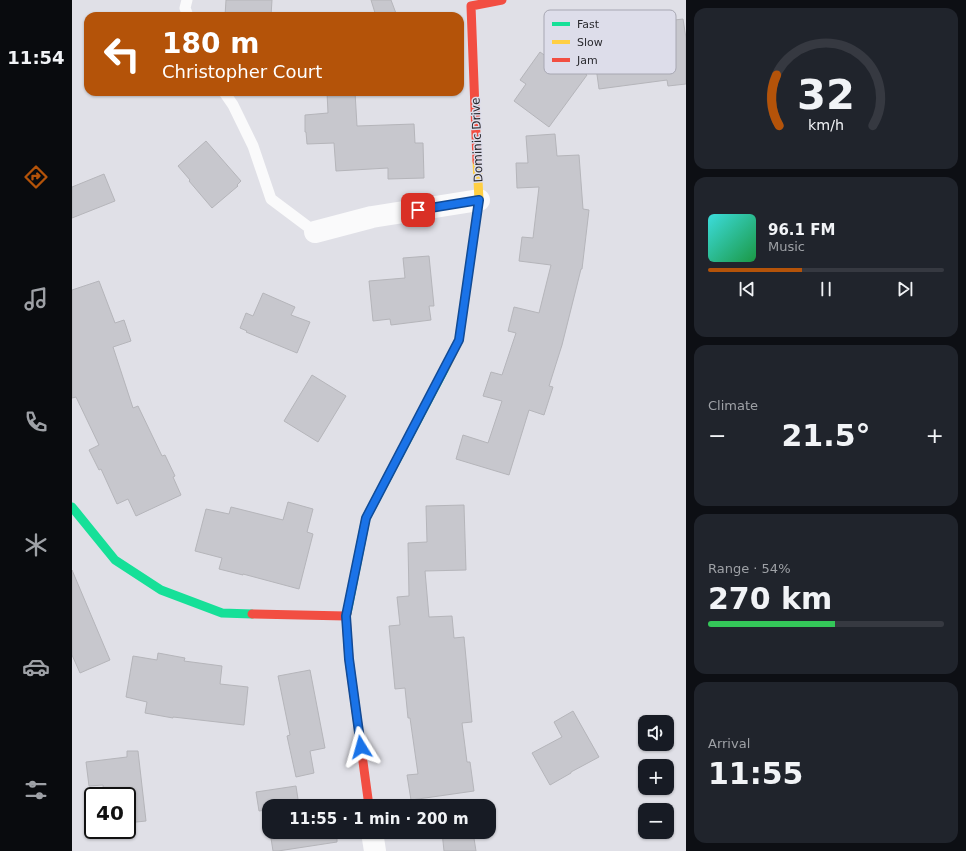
<!DOCTYPE html>
<html lang="en">
<head>
<meta charset="utf-8">
<style>
  :root { --surface:#171b24; --page:#20242c; --text:#f1f3f6; --muted:#9ea1a6; --line:#363941; --accent:#b45309 }
  body { margin:0; font-family:"DejaVu Sans",sans-serif; background:var(--page); color:var(--text); height:100vh; display:flex; flex-direction:column; font-size:15px; white-space:nowrap }
  * { box-sizing:border-box; margin:0 }
  p { font-size:13px; color:var(--muted) }
  .icon { flex:none; width:22px; height:22px; fill:none; stroke:currentColor; stroke-width:2; stroke-linecap:round; stroke-linejoin:round }
  .map { position:relative; flex:1; overflow:hidden }
  .drawer { display:flex; flex-direction:column; gap:8px; padding:8px; background:#0d0f14; width:280px }
  .drawer>* { flex:none }
  .top-card { position:absolute; left:12px; top:12px; width:380px; height:84px; border-radius:12px; box-shadow:0 1px 3px #0004; background:#b45309; color:#fff; overflow:hidden }
  .controls { position:absolute; left:566px; top:715px; display:grid; gap:8px }
  .controls a { display:grid; place-items:center; width:36px; height:36px; border-radius:8px; background:var(--surface); box-shadow:0 1px 3px #0004; font-size:20px }
  .speed { position:absolute; left:12px; top:787px; display:flex; gap:8px; font-size:20px; font-weight:700; text-align:center }
  .speed>* { display:grid; place-content:center; width:52px; height:52px; border-radius:50%; background:var(--surface); box-shadow:0 1px 3px #0004; line-height:1 }
  .speed .limit { border:2px solid #111; border-radius:6px; background:#fff; color:#111 }
  .pin { position:absolute; display:grid; place-items:center; width:34px; height:34px; color:#fff; margin:-17px; border-radius:8px; box-shadow:0 2px 6px #0006 }
  .me { position:absolute; width:44px; margin:-22px; rotate:352deg; stroke-linejoin:round; filter:drop-shadow(0 0 3px #0008) }
  .turn { display:flex; align-items:center; gap:14px; height:84px; padding:0 12px; font-size:18px }
  .turn .icon { width:52px; height:52px; stroke-width:2.5 }
  .turn b { display:block; font-size:28px; line-height:34px }
  .big { font-size:30px; font-weight:700; line-height:1.1 }
  .drawer .tile { flex:1; display:flex; flex-direction:column; justify-content:center; gap:6px; min-width:0; padding:0 14px; border-radius:12px; background:var(--page) }
  .drawer .dial { align-items:center; gap:0 }
  .dial svg { height:104px; overflow:visible; fill:none; stroke:var(--line); stroke-width:7; stroke-linecap:round; text-anchor:middle }
  .dial text { fill:var(--text); stroke:none }
  .song { display:flex; align-items:center; gap:12px }
  .cover { width:48px; height:48px; border-radius:6px; background:linear-gradient(135deg,hsl(180 70% 55%),hsl(140 70% 35%)) }
  .played { height:4px; border-radius:2px; background:linear-gradient(90deg,var(--accent) 40%,var(--line) 40%) }
  .keys { display:flex; justify-content:space-around; direction:ltr }
  .heat { display:flex; justify-content:space-between; align-items:center; font-size:22px; direction:ltr }
  .charge { height:6px; border-radius:3px; background:linear-gradient(90deg,#34c759 54%,var(--line) 0) }
  .trip { position:absolute; left:190px; top:799px; width:234px; height:40px; border-radius:12px; background:var(--surface); box-shadow:0 1px 3px #0004; font-weight:700; line-height:40px; text-align:center }
  main { display:flex; flex:1; min-height:0 }
  .tab-bar { display:flex; flex-direction:column; width:72px; justify-content:space-around; align-items:center; background:#090b0e; color:var(--muted) }
  .tab-bar .icon { width:28px; height:28px }
  .tab-bar .on { color:var(--accent) }
  .tab-bar b { font-size:18px; color:var(--text) }
  .map>svg:first-child { display:block }
  .building { fill:#c7c7cd; stroke:#b5b5ba }
  .lines { fill:none; stroke-linecap:round; stroke-linejoin:round }
  .lane { stroke:#fafafb; stroke-width:11 }
  .street { stroke:#fafafb; stroke-width:22 }
  .fast { stroke:#16e098; stroke-width:9 }
  .slow { stroke:#ffcf43; stroke-width:9 }
  .jam { stroke:#f24e42; stroke-width:9 }
  .route-casing { stroke:#114b97; stroke-width:10 }
  .route { stroke:#1a73e8; stroke-width:7 }
  .labels { text-anchor:middle; dominant-baseline:central; stroke-width:3; stroke-linejoin:round; paint-order:stroke }
  .street-label { font-size:12px; fill:#2a2a2f; stroke:#ddddea }
  .key { fill:#ddddea; stroke:#a7a7b2; stroke-width:1 }
  .key-label { font-size:11px; fill:#2a2a2f }
</style>
</head>
<body>
<main>
<nav class="tab-bar">
<b>11:54</b>
<svg class="icon on" aria-label="directions" viewBox="0 0 24 24"><path d="M12 3l9 9-9 9-9-9zM9 14v-3h6M13 9l2 2-2 2"/></svg>
<svg class="icon" aria-label="music" viewBox="0 0 24 24"><path d="M9 18V5l10-2v13"/><circle cx="6" cy="18" r="3"/><circle cx="16" cy="16" r="3"/></svg>
<svg class="icon" aria-label="phone" viewBox="0 0 24 24"><path d="M5 4h4l2 5-3 2q2 4 5 5l2-3 5 2v4C11 20 4 13 5 4z"/></svg>
<svg class="icon" aria-label="climate" viewBox="0 0 24 24"><path d="M12 3v18M4 7l16 10M4 17L20 7"/></svg>
<svg class="icon" aria-label="car" viewBox="0 0 24 24"><path d="M5 17H2v-5l4-1 3-4h7l3 4 3 1v5h-3M9 17h6M6 11h13"/><circle cx="7" cy="17" r="2"/><circle cx="17" cy="17" r="2"/></svg>
<svg class="icon" aria-label="filters" viewBox="0 0 24 24"><path d="M4 7h16M4 17h16"/><circle cx="9" cy="7" r="2"/><circle cx="15" cy="17" r="2"/></svg>
</nav>
<div class="map">
<svg width="614" height="851" viewBox="0 0 614 851">
  <rect width="100%" height="100%" fill="#e0e0e7"/>
  <!-- building -->
  <g class="building">
    <polygon points="154,0 200,0 199,16 153,16"/>
    <polygon points="299,0 319,0 325,16 304,16"/>
    <polygon points="611,19 614,38 614,84 596,86 595,80 527,89 519,31 543,28 547,55 590,48 586,22"/>
    <polygon points="468,52 485,64 490,57 515,75 477,127 442,101 454,84 448,80"/>
    <polygon points="255,92 283,92 285,126 342,124 343,143 351,143 352,178 316,179 316,168 264,171 262,143 235,144 234,132 233,132 233,115 256,113"/>
    <polygon points="483,134 485,156 507,155 511,209 517,210 510,269 509,269 490,345 477,386 481,387 472,415 457,410 437,475 384,459 391,435 416,443 430,401 411,396 419,372 430,375 444,333 436,331 442,307 467,313 479,265 447,261 450,237 461,238 467,187 445,188 444,163 456,163 454,136"/>
    <polygon points="134,141 169,181 165,185 166,186 140,208 117,181 118,180 106,166"/>
    <polygon points="32,174 43,201 0,218 0,187"/>
    <polygon points="357,256 362,306 357,306 359,320 319,325 318,319 301,321 297,281 333,278 331,258"/>
    <polygon points="27,281 43,323 52,320 59,341 41,347 61,408 66,406 90,456 93,455 103,476 101,477 109,495 64,516 56,499 45,504 29,469 27,470 17,450 27,445 4,397 0,398 0,290"/>
    <polygon points="191,293 223,307 219,315 238,322 225,353 174,332 175,331 168,328 174,313 181,316"/>
    <polygon points="240,375 274,396 246,442 212,421"/>
    <polygon points="216,502 241,509 235,532 241,534 227,589 171,574 171,575 147,569 150,558 123,551 134,509 157,514 159,507 211,520"/>
    <polygon points="392,505 394,570 353,571 357,617 380,616 382,638 392,637 400,722 390,723 395,762 398,762 402,791 339,800 335,775 346,774 338,718 336,718 333,688 323,689 317,626 328,625 325,597 337,596 336,543 355,542 354,506"/>
    <polygon points="0,570 38,660 8,673 0,655"/>
    <polygon points="86,653 113,658 112,661 150,666 148,684 176,687 172,725 101,717 101,718 73,713 75,702 54,697 61,656 85,660"/>
    <polygon points="238,670 253,748 238,751 242,773 224,777 215,736 218,735 206,676"/>
    <polygon points="501,711 527,757 499,772 499,773 478,785 460,753 490,737 482,722"/>
    <polygon points="55,751 66,751 74,821 55,823 55,796 32,796 31,785 17,786 14,762 55,757"/>
    <polygon points="224,786 227,806 197,806 197,828 194,810 187,811 184,792"/>
    <polygon points="198,832 265,832 265,842 206,851 201,851"/>
    <polygon points="370,832 401,832 404,851 372,851"/>
  </g>
  <g class="lines">
    <!-- lane -->
    <g class="lane">
      <polyline points="115,0 113,8 116,16"/>
      <polyline points="152,92 161,105 181,146 199,199 243,232"/>
    </g>
    <!-- street -->
    <g class="street">
      <polyline points="243,232 300,217 407,200"/>
      <polyline points="300,832 303,851"/>
    </g>
    <!-- fast -->
    <g class="fast">
      <polyline points="0,507 43,560 89,590 150,613 180,614"/>
      <polyline points="275,613 294,518 373,368"/>
    </g>
    <!-- slow -->
    <polyline class="slow" points="373,368 387,340 407,200 405,161"/>
    <!-- jam -->
    <g class="jam">
      <polyline points="405,161 399,6 430,0"/>
      <polyline points="275,613 274,616 277,659 297,806"/>
      <polyline points="180,614 274,616"/>
    </g>
  </g>
  <g class="lines">
    <!-- route casing -->
    <g class="route-casing">
      <polyline id="route" points="289,747 277,659 274,616 294,518 387,340 407,200 346,210"/>
    </g>
    <!-- route -->
    <use href="#route" class="route"/>
  </g>
  <g class="labels">
    <!-- street labels -->
    <g class="street-label">
      <text transform="translate(405 140) rotate(-92)">Dominic Drive</text>
    </g>
  </g>
  <!-- legend -->
  <rect x="472" y="10" width="132" height="64" rx="6" class="key"/>
  <rect x="480" y="22" width="18" height="4" fill="#16e098"/>
  <rect x="480" y="40" width="18" height="4" fill="#ffcf43"/>
  <rect x="480" y="58" width="18" height="4" fill="#f24e42"/>
  <g class="key-label">
    <text x="505" y="28">Fast</text>
    <text x="505" y="46">Slow</text>
    <text x="505" y="64">Jam</text>
  </g>
</svg>
<div class="controls">
<a><svg class="icon" aria-label="sound" viewBox="0 0 24 24"><path d="M4 9h4l5-4v14l-5-4H4zM17 9q2 3 0 6"/></svg></a>
<a>+</a>
<a>−</a>
</div>
<div class="speed"><div class="limit">40</div></div>
<div class="pin" style="left:346px;top:210px;background:#d93025"><svg class="icon" aria-label="arrive" viewBox="0 0 24 24"><path d="M6 21V4h12l-3 4 3 4H6"/></svg></div>
<svg class="me" style="left:289px;top:747px" viewBox="-20 -20 40 40"><path d="M0-17L14 15 0 8-14 15z" fill="#1a73e8" stroke="#fff" stroke-width="4"/></svg>
<div class="trip">11:55 · 1 min · 200 m</div>
<div class="top-card">
<div class="turn"><svg class="icon" aria-label="left" viewBox="0 0 24 24"><path d="M17 20v-9H6M10 6l-5 5 5 5"/></svg><div><b>180 m</b>Christopher Court</div></div>
</div>
</div>
<section class="drawer">
<div class="tile dial"><svg viewBox="0 0 100 80">
<path d="M14 69A42 42 0 1 1 86 69"/>
<path d="M14 69A42 42 0 0 1 12 30" stroke="#b45309"/>
<text x="50" y="56" font-size="32" font-weight="700">32</text>
<text x="50" y="72" font-size="11">km/h</text>
</svg></div>
<div class="tile">
<div class="song"><i class="cover"></i><div><b>96.1 FM</b><p>Music</p></div></div>
<div class="played"></div>
<div class="keys"><svg class="icon" aria-label="previous" viewBox="0 0 24 24"><path d="M18 5L8 12l10 7zM5 5v14"/></svg><svg class="icon" aria-label="pause" viewBox="0 0 24 24"><path d="M8 5v14M16 5v14"/></svg><svg class="icon" aria-label="next" viewBox="0 0 24 24"><path d="M6 5l10 7-10 7zM19 5v14"/></svg></div>
</div>
<div class="tile"><p>Climate</p>
<div class="heat"><a>−</a><b class="big">21.5°</b><a>+</a></div>
</div>
<div class="tile"><p>Range · 54%</p><b class="big">270 km</b><div class="charge"></div></div>
<div class="tile"><p>Arrival</p><b class="big">11:55</b></div>
</section>
</main>
</body>
</html>
